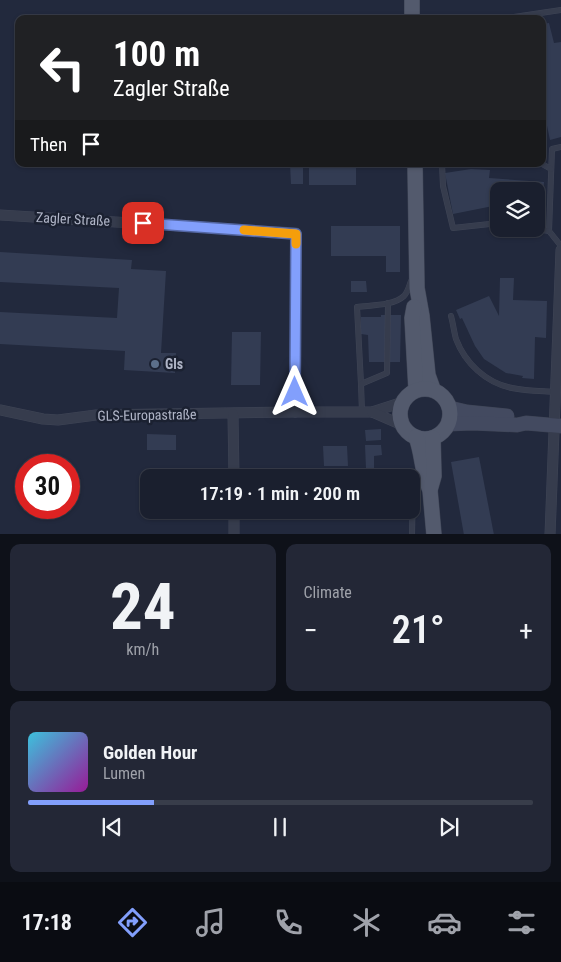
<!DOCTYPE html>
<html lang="en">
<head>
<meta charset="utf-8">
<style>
  :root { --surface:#1a1f2e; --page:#232736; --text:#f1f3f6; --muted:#9fa2aa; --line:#383d4a; --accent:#829ffc }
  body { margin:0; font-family:"Roboto Condensed",sans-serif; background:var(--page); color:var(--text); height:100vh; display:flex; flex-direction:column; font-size:19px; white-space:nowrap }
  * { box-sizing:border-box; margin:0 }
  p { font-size:16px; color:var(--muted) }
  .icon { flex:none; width:28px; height:28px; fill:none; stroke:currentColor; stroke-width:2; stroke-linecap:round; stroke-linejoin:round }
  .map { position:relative; height:534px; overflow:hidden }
  .side { display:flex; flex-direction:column; gap:10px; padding:10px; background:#0e1119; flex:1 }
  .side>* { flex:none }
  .guide { position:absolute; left:15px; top:15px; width:531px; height:152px; border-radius:10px; box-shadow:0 1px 4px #0004,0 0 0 1px var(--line); background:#202124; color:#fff; overflow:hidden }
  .tools { position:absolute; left:490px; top:182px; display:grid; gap:10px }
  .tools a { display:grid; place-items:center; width:55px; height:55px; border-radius:10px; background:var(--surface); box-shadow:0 1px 4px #0004,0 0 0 1px var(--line); font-size:25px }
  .speed { position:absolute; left:15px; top:454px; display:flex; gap:10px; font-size:25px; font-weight:700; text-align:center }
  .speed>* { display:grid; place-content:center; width:65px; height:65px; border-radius:50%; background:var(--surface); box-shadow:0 1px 4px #0004,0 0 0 1px var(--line); line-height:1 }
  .speed .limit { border:8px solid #d22; background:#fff; color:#111 }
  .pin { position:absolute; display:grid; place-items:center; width:42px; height:42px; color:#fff; margin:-21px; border-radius:10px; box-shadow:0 2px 8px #0006 }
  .me { position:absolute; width:55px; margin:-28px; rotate:0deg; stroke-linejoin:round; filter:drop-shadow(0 0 4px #0008) }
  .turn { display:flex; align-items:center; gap:18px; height:105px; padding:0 15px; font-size:22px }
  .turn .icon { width:65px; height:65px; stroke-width:2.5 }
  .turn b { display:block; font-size:35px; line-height:42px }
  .then { display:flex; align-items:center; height:48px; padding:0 15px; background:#0003; gap:10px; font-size:19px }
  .big { font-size:38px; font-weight:600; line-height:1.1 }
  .side .tile { flex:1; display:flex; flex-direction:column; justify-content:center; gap:8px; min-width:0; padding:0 18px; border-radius:10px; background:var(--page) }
  .side .dial { align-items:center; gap:0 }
  .dial b { font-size:65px; line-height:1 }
  .song { display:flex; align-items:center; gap:15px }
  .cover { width:60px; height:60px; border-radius:8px; background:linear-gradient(135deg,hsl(190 70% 55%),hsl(300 70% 35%)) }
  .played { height:5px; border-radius:2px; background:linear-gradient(90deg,var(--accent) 25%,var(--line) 25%) }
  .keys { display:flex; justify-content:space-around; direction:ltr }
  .heat { display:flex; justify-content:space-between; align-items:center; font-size:28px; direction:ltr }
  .side .tiles { flex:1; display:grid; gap:10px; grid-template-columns:1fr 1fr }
  .tile:last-child { grid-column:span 2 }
  .trip { position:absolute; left:140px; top:469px; width:280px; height:50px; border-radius:10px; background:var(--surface); box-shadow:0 1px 4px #0004,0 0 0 1px var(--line); font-weight:600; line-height:50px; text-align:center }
  .tabs { display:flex; height:80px; justify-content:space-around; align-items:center; background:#0a0c12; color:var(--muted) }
  .tabs .icon { width:35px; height:35px }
  .tabs .current { color:var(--accent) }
  .tabs b { font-size:22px; color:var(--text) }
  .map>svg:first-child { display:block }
  .building { fill:#333c53 }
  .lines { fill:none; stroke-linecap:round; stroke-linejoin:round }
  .service-casing { stroke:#3f4556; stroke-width:6 }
  .minor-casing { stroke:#3f4556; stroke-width:11 }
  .secondary-casing { stroke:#3f4556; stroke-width:15 }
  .primary-casing { stroke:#3f4556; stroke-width:16 }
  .service { stroke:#363c4d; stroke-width:5 }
  .minor { stroke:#363c4d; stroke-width:10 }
  .secondary { stroke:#434a60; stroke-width:14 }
  .primary { stroke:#535a6d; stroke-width:15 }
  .route-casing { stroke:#5467a4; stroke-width:12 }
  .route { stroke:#829ffc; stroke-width:9 }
  .slow { stroke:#f59e0b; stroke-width:9 }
  .service-dot { fill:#5c6f8a; stroke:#1b2131; stroke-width:2 }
  .labels { text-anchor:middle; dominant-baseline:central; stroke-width:5; stroke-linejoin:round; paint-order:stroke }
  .street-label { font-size:14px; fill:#b1b6c8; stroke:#1b2131 }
  .poi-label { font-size:14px; font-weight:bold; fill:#b1b6c8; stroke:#1b2131; text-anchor:start }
</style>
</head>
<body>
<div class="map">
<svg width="561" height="535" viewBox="0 0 561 535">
  <rect width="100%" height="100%" fill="#22293d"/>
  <!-- building -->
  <g class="building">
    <polygon points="549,23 554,43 561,42 561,137 550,140 542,102 542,24"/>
    <polygon points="290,164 303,164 303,184 291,184"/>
    <rect x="309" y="164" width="47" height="21"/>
    <polygon points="471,169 490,170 489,178 544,182 542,209 536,208 536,191 499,191 499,206 493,206 453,214 445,173"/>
    <polygon points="331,226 400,226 400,272 386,272 386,256 331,256"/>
    <polygon points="0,252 132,260 131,269 166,271 161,353 176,353 175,373 124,370 125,351 0,344 0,312 117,318 119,288 0,282"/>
    <polygon points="500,278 514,278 513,300 547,301 546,338 535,337 534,379 522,378 523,376 506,373 484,359 475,346 462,318 460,319 456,310 489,296 499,316"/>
    <polygon points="351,281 366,281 367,292 351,292"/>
    <polygon points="381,315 401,315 400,362 369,362 368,335 361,334 361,317 381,317"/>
    <polygon points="232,332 261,332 260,385 231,385"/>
    <polygon points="381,429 381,440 366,441 365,430"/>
    <polygon points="147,434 176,435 176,450 147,450"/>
    <polygon points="365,445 381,445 382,455 374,456 374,469 366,469"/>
    <polygon points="323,446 347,446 348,466 324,466"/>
    <polygon points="479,457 494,535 464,535 451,462"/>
  </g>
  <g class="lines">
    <!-- service casing -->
    <g class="service-casing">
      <g id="service">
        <polyline points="514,19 514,17 561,10"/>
        <polyline points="561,147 552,149 549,231 561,246"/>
        <polyline points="442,164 443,186 453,228 499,223"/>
        <polyline points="542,164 551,169"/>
        <polyline points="536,229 549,231"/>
        <path d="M451,316C453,323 454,332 456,339C465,363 486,383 512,388C526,391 541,391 555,392"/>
        <path d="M361,384L357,307C371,305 393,306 404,296C408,292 409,286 411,281"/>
        <polyline points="362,412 361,384 387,373 388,303"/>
        <polyline points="412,535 413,481 414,475 421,471"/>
      </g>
    </g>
    <!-- minor casing -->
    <g class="minor-casing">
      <g id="minor">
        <polyline points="0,215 296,233 295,412"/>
        <polyline points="0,410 43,419 58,420 96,415 295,412 372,412 403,402"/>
        <polyline points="372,412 402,425"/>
        <polyline points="233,414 234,478"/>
        <polyline points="234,510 234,535"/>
        <polyline points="550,535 561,250"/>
      </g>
    </g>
    <!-- secondary casing -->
    <g class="secondary-casing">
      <g id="secondary">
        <polyline points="450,408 467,412 507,416"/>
        <polyline points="449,424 472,423 517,425 526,423 561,426"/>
      </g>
    </g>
    <!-- primary casing -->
    <g class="primary-casing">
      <g id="primary">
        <polyline points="412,0 412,19"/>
        <polyline points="415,164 417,288 422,316 428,375 433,389"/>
        <polyline points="414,307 412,318 416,390"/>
        <circle cx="425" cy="414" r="25"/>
        <path d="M416,437C423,455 421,472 430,490"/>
        <polyline points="433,438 434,476 430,490 434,535"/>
      </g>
    </g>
    <!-- service -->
    <use href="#service" class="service"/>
    <!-- minor -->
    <use href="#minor" class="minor"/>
    <!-- secondary -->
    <use href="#secondary" class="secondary"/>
    <!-- primary -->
    <use href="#primary" class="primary"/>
  </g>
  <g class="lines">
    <!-- route casing -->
    <g class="route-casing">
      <polyline id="route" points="143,223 296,234 295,392"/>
    </g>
    <!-- route -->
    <use href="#route" class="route"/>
    <!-- slow -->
    <polyline class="slow" points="244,230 296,234 296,244"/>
  </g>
  <!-- markers -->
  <circle class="service-dot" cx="155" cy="364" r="5"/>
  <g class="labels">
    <!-- street labels -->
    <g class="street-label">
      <text transform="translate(73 219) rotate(3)">Zagler Straße</text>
      <text transform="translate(147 415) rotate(-1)">GLS-Europastraße</text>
    </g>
    <!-- poi labels -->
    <g class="poi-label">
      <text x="165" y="364">Gls</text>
    </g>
  </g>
</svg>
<div class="tools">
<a><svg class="icon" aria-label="layers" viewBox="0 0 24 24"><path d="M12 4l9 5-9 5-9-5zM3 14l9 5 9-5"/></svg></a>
</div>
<div class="speed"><div class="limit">30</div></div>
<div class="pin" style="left:143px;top:223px;background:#d93025"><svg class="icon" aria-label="arrive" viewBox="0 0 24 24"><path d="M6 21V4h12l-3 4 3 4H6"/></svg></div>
<svg class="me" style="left:295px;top:392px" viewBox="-20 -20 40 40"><path d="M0-17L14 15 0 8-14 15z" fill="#829ffc" stroke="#fff" stroke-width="4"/></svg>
<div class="trip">17:19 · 1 min · 200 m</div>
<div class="guide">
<div class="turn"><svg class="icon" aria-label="left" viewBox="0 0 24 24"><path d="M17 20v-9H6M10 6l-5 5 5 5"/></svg><div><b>100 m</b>Zagler Straße</div></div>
<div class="then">Then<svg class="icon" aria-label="arrive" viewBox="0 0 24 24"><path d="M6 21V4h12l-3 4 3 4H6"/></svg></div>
</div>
</div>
<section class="side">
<div class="tiles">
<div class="tile dial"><b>24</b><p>km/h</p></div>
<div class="tile"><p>Climate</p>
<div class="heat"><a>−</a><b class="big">21°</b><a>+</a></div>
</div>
<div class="tile">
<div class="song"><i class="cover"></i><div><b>Golden Hour</b><p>Lumen</p></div></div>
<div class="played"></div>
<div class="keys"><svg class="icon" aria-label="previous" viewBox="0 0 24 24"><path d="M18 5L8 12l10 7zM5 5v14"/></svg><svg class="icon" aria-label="pause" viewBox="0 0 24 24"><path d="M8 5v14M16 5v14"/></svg><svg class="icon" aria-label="next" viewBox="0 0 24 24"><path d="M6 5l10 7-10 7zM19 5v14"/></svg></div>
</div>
</div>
</section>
<nav class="tabs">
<b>17:18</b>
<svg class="icon current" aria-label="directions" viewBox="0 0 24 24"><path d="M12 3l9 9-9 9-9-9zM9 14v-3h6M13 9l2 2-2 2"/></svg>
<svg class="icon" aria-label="music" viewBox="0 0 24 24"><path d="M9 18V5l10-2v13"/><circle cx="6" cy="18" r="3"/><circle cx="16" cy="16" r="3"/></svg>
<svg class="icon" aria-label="phone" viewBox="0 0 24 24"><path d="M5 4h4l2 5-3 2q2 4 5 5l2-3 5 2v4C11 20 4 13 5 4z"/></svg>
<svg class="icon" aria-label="climate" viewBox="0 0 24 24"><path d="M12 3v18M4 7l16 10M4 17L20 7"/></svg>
<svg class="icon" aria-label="car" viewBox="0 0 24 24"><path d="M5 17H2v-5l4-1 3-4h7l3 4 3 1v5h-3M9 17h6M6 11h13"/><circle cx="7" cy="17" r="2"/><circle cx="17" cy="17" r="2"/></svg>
<svg class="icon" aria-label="filters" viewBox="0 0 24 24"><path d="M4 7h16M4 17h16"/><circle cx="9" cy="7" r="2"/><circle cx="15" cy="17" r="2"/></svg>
</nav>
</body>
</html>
